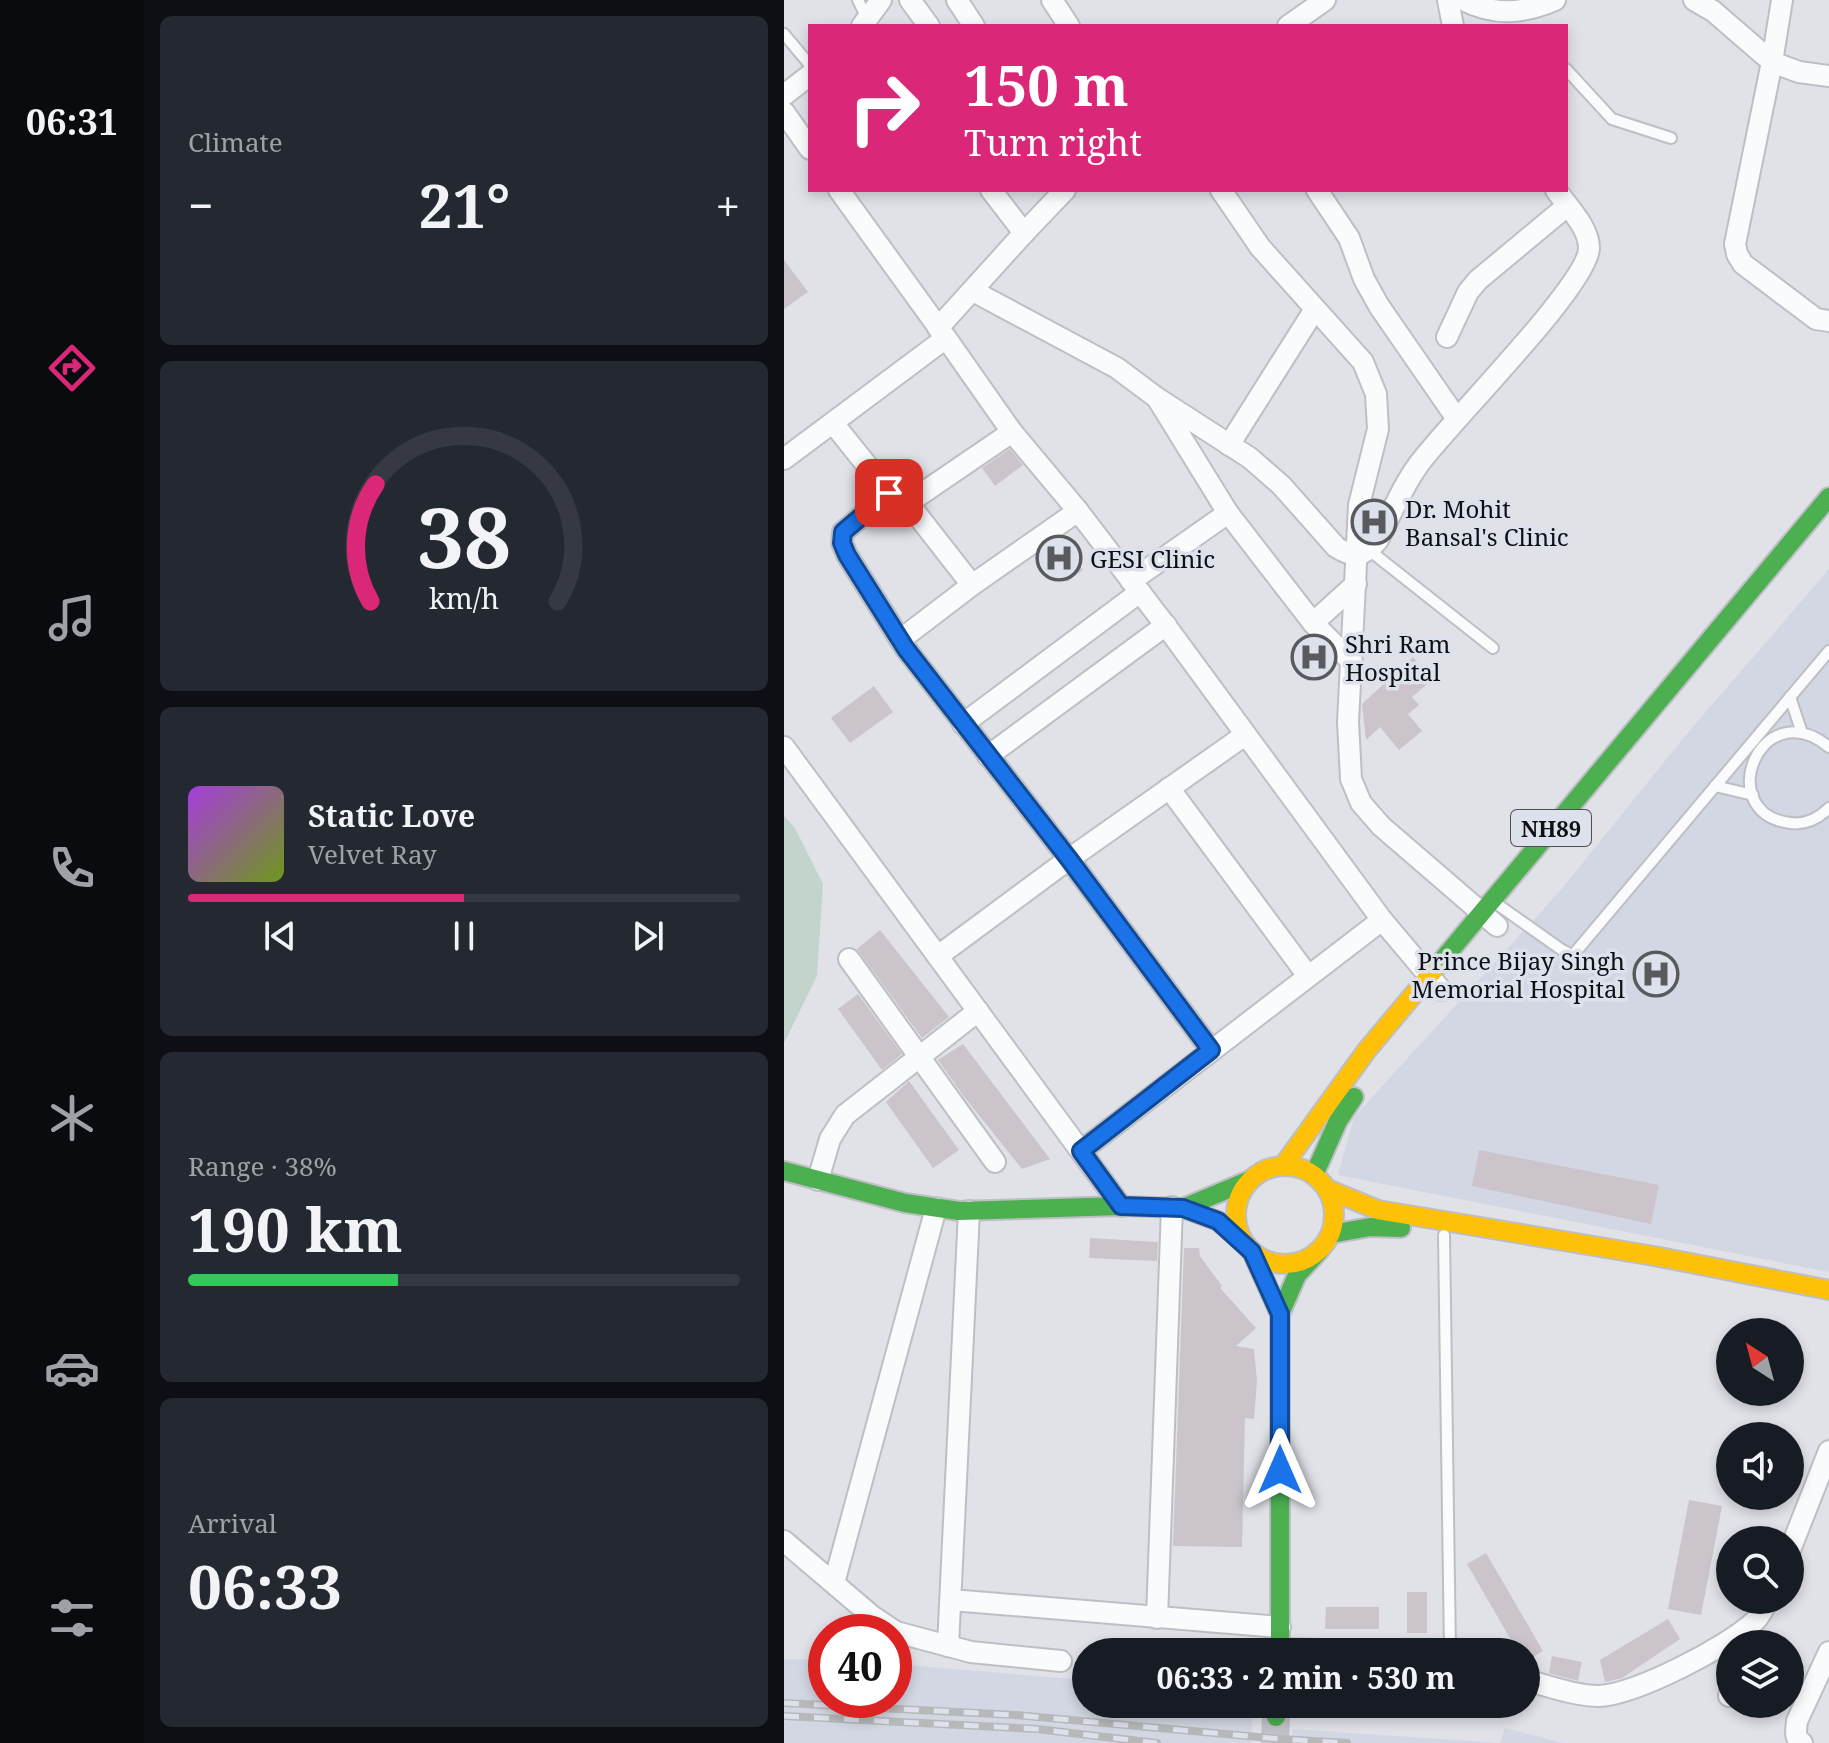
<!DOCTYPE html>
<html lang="en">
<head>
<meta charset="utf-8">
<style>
  :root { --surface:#171b24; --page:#242831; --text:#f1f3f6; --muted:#9ea1a6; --line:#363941; --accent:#db2777 }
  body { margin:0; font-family:"Noto Serif",serif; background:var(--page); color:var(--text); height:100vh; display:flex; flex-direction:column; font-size:30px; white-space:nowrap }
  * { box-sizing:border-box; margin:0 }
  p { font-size:26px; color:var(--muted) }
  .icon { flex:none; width:44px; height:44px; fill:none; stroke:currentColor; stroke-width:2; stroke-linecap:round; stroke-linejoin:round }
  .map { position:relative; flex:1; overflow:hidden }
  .side { display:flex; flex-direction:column; gap:16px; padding:16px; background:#0d0f14; width:640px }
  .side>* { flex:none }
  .hud { position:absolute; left:24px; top:24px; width:760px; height:168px; border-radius:0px; box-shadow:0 4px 12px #0003; background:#db2777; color:#fff; overflow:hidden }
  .needle { width:52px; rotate:324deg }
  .fabs { position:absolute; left:932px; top:1318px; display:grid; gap:16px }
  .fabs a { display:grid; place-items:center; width:88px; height:88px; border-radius:50%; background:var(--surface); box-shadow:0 4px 12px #0003; font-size:40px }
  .speed { position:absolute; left:24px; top:1614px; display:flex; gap:16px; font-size:40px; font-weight:700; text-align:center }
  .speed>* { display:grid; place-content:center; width:104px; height:104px; border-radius:50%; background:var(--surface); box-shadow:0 4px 12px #0003; line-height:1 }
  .speed .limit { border:12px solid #d22; background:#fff; color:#111 }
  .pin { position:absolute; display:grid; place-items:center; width:68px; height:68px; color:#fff; margin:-34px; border-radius:16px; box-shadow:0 4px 12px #0006 }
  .me { position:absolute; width:88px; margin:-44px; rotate:0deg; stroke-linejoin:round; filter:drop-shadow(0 0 6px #0008) }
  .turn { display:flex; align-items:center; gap:28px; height:168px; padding:0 24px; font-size:36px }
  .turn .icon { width:104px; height:104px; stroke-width:2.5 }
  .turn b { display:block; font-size:56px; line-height:68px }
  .big { font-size:60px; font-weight:700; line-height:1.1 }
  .side .card { flex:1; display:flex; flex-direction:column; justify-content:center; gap:12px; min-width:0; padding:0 28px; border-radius:12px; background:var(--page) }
  .side .dial { align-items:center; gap:0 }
  .dial svg { height:208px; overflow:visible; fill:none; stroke:var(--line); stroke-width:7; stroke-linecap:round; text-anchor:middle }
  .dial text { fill:var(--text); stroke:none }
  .song { display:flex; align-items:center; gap:24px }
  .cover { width:96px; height:96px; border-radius:12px; background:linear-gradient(135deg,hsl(280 70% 55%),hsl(80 70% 35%)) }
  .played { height:8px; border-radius:4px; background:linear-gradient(90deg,var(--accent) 50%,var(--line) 50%) }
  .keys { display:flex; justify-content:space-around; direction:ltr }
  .heat { display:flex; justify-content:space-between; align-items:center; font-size:44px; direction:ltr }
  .charge { height:12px; border-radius:6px; background:linear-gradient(90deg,#34c759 38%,var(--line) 0) }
  .trip { position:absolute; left:288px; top:1638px; width:468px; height:80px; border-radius:40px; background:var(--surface); box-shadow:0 4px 12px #0003; font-weight:700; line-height:80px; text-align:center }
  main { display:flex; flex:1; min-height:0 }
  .menu { display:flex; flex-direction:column; width:144px; justify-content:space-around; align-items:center; background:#090b0e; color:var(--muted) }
  .menu .icon { width:56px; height:56px }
  .menu .active { color:var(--accent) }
  .menu b { font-size:36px; color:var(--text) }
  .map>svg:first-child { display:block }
  .built { fill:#d2d7e3 }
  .green { fill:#c3d4cc }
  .building { fill:#cbc4cb }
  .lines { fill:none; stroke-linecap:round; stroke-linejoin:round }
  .secondary-tunnel { stroke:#c1c2c8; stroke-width:28; stroke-dasharray:28 14; stroke-linecap:butt }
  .lane-casing { stroke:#bdbfc4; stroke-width:14 }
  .street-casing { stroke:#bdbfc4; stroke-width:24 }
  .fast-casing { stroke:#bdbfc4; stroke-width:22 }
  .slow-casing { stroke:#bdbfc4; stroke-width:22 }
  .lane { stroke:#fafbfc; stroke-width:10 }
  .street { stroke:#fafbfc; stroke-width:20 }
  .fast { stroke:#4caf50; stroke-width:18 }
  .slow { stroke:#ffc107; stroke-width:18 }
  .rail-casing { stroke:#b7b8b9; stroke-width:8 }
  .rail { stroke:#dde1ec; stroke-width:5; stroke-dasharray:15; stroke-linecap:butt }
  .route-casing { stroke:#114b97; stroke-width:20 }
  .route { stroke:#1a73e8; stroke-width:14 }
  .labels { text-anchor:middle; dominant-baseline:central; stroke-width:7; stroke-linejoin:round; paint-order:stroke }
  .shield { fill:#dde1ec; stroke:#4d4f55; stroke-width:2 }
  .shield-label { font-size:22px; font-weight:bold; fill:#0f1014 }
  .poi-label { font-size:24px; fill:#0f1014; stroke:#dde1ec; text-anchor:start }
</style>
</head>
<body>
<main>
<nav class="menu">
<b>06:31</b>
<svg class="icon active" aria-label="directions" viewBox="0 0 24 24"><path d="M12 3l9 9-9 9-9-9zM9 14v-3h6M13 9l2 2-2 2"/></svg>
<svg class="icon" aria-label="music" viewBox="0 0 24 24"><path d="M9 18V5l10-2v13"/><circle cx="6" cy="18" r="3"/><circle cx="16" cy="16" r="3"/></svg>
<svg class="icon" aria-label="phone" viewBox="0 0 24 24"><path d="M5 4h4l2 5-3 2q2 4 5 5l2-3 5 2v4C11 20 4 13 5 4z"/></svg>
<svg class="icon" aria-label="climate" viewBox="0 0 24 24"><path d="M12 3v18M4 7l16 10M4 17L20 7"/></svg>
<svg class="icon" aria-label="car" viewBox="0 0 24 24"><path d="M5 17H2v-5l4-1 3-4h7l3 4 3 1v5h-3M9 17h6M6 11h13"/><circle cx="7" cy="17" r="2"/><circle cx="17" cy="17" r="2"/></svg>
<svg class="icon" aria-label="filters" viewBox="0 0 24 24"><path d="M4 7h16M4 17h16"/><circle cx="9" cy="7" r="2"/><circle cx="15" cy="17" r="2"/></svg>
</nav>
<section class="side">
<div class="card"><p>Climate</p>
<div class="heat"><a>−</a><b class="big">21°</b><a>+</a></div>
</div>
<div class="card dial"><svg viewBox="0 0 100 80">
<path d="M14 69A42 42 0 1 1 86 69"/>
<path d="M14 69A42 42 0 0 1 16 24" stroke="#db2777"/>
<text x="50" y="56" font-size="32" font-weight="700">38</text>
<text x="50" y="72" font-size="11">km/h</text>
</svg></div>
<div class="card">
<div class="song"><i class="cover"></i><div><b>Static Love</b><p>Velvet Ray</p></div></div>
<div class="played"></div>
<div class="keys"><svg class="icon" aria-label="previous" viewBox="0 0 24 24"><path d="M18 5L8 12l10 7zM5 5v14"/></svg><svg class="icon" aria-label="pause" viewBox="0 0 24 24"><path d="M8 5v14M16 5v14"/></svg><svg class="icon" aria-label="next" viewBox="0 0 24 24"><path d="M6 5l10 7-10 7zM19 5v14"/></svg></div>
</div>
<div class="card"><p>Range · 38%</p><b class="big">190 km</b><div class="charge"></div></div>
<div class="card"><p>Arrival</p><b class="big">06:33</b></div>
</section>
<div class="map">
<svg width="1045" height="1743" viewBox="0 0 1045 1743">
  <rect width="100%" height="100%" fill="#e0e2e8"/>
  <!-- built -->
  <g class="built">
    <polygon points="1045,569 1045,1272 554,1175 570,1117 775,892 902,735"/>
    <polygon points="0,1659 42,1660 42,1700 110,1700 110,1664 302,1680 302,1704 469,1704 467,1743 0,1743"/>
    <polygon points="721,1728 779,1743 507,1743 509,1729 716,1743"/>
  </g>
  <!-- green -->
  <polygon class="green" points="0,816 11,828 39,884 33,976 0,1043"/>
  <!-- building -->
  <g class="building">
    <polygon points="0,260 24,292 0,309"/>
    <polygon points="226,449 239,465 211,486 198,468"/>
    <polygon points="590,498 599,500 587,524 588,507"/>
    <polygon points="273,542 287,562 291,560 299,570 283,582 260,551"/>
    <polygon points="532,644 549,661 524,681 509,662"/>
    <polygon points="629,657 648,680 628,697 635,705 624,714 638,731 615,750 596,727 582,740 578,704"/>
    <polygon points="90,686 109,712 66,743 47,718"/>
    <polygon points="96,930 165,1017 138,1038 73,949"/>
    <polygon points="74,994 118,1054 98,1070 54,1009"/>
    <polygon points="179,1044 266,1159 238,1169 178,1094 154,1060"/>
    <polygon points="125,1081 175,1150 149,1168 102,1102"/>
    <polygon points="695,1150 875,1185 867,1224 688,1186"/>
    <polygon points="306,1238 374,1242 373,1261 305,1258"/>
    <polygon points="400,1248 415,1248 416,1256 438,1286 436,1288 472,1328 452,1346 470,1349 473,1380 470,1419 461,1418 458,1547 389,1546"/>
    <polygon points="905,1500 938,1506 917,1615 884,1609"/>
    <polygon points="702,1553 759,1651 742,1661 742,1652 734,1652 683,1564"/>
    <rect x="623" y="1592" width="20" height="41"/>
    <polygon points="542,1607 595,1607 595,1629 541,1629"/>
    <polygon points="884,1619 896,1639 838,1678 821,1682 816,1660"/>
    <polygon points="768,1656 798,1662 794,1681 765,1673"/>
  </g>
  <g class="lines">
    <!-- secondary-tunnel -->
    <polyline class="secondary-tunnel" points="491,1743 492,1717"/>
    <!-- lane casing -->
    <g class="lane-casing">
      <g id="lane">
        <polyline points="74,0 83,18"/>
        <polyline points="0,34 26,65"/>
        <polyline points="782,69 828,119 887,138"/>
        <polyline points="585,550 709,648"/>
        <polyline points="1006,697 1018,733"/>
        <path d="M1045,747C976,691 928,813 1006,823C1021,825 1034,819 1045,808"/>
        <polyline points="931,786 969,795"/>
        <polyline points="713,904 778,950 815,970"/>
        <polyline points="789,955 1045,651"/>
        <polyline points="660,1235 666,1652"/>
      </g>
    </g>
    <!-- street casing -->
    <g class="street-casing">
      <g id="street">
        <polyline points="126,0 145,26"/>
        <polyline points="173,0 190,26"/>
        <polyline points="268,0 285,26"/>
        <polyline points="664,0 669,26"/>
        <path d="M679,0C711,16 738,14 771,0"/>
        <polyline points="910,0 929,11 988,62 1015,72 1045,76"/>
        <polyline points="998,0 988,62 951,244 953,254 959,264 1032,319 1045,321"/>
        <polyline points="78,26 97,0"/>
        <polyline points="504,26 541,0"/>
        <polyline points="0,95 26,75"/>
        <polyline points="0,112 26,149"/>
        <polyline points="437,190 476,247 579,362 592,394 594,429 575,505 564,722 567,779 577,803 597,826 713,926"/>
        <polyline points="533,190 565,238 580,279 595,306 673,419"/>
        <polyline points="240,233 281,190"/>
        <polyline points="189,291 333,368 373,398 444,513 529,623 568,662"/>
        <polyline points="154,328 240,233 207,190"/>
        <polyline points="663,337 684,292 694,280 783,206"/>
        <polyline points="162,338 228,432 294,511 385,630 598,920 657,990"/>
        <path d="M373,398L466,458L497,485L552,547C570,559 581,556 594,540C607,514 618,487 635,464C663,425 805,284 805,248C805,227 783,206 772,190"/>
        <polyline points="49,423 105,493 117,499"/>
        <polyline points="445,445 531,309"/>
        <polyline points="0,459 162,338 55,190"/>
        <polyline points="105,493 59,532 58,543 63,555 122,649 285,859 427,1050"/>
        <polyline points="347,581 444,513"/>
        <polyline points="188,585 124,503 228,432"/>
        <polyline points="529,623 572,584"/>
        <polyline points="116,640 188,585 294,511"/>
        <polyline points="179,724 356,592"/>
        <polyline points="0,747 337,1206"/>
        <polyline points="204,756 382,625"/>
        <polyline points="385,788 524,976"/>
        <polyline points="154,956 285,859 461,735"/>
        <polyline points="65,959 211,1162"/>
        <polyline points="297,1151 598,920"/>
        <polyline points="34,1180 46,1139 61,1115 194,1011"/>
        <polyline points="0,1541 88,1616 112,1632 187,1652 277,1661"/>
        <polyline points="1006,1550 1045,1451"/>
        <polyline points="50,1583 152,1208"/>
        <polyline points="167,1600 496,1627"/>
        <polyline points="373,1618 388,1207"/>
        <polyline points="164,1646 185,1211"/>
        <polyline points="496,1649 616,1652"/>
        <path d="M742,1680C764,1686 792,1696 815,1696C853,1694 943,1647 971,1621C977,1615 980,1607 984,1600"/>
        <polyline points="945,1696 946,1691"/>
        <path d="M1018,1743C1010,1738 1012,1730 1013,1721L1045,1652"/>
      </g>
    </g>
    <!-- fast casing -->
    <g class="fast-casing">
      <g id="fast">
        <polyline points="650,970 1045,497"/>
        <polyline points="0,1171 121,1203 175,1211 337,1206 399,1208 434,1221 460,1242"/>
        <polyline points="530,1175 554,1121 570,1097"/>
        <polyline points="399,1208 466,1180"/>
        <polyline points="547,1234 586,1227 617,1228"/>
        <polyline points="468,1252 496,1314 496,1652"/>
        <polyline points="496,1314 513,1275 536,1250"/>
        <polyline points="492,1704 492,1717"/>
      </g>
    </g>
    <!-- slow casing -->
    <g class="slow-casing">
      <g id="slow">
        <circle cx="501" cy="1215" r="49"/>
        <polyline points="499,1166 583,1050 650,970"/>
        <polyline points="543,1189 594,1210 870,1256 1045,1290"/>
      </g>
    </g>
    <!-- lane -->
    <use href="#lane" class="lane"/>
    <!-- street -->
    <use href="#street" class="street"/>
    <!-- fast -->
    <use href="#fast" class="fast"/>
    <!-- slow -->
    <use href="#slow" class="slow"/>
    <!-- rail casing -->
    <g class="rail-casing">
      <g id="rail">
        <polyline points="0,1703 231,1715 496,1739 563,1743"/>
        <polyline points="0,1716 253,1729 373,1743"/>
      </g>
    </g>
    <!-- rail -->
    <use href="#rail" class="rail"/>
  </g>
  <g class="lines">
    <!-- route casing -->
    <g class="route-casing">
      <polyline id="route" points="105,493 59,532 58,543 63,555 122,649 285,859 427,1050 297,1151 337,1206 399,1208 434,1221 468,1252 496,1314 496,1470"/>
    </g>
    <!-- route -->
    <use href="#route" class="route"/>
  </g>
  <!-- icons -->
  <defs>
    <g id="hospital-ring" transform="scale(2.3)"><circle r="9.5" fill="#dde1ec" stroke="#585a5e" stroke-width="1.5"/><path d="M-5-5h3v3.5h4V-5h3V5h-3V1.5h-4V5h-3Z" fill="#585a5e"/></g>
  </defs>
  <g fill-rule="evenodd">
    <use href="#hospital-ring" x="590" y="522"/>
    <use href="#hospital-ring" x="275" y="558"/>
    <use href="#hospital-ring" x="530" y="657"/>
    <use href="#hospital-ring" x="872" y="974"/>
  </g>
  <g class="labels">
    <!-- shield labels -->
    <rect class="shield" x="727" y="810" width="80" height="36" rx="6"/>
    <g class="shield-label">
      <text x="767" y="828">NH89</text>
    </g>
    <!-- poi labels -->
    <g class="poi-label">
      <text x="621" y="508">Dr. Mohit<tspan x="621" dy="28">Bansal's Clinic</tspan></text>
      <text x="306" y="558">GESI Clinic</text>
      <text x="561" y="643">Shri Ram<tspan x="561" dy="28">Hospital</tspan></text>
      <text x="841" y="960" text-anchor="end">Prince Bijay Singh<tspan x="841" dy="28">Memorial Hospital</tspan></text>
    </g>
  </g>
</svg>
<div class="fabs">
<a><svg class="needle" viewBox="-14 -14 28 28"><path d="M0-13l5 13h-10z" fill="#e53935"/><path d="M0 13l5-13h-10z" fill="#9ea1a6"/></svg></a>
<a><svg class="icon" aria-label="sound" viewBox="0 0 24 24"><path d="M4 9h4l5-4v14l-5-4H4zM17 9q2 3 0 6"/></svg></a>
<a><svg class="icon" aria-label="search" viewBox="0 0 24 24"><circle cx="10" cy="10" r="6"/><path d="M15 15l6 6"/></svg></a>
<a><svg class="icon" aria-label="layers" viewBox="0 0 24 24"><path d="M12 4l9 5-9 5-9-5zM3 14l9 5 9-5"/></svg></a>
</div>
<div class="speed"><div class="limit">40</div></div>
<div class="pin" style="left:105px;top:493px;background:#d93025"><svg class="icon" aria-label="arrive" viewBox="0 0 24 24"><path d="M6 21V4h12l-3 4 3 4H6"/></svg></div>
<svg class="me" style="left:496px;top:1470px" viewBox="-20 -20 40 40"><path d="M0-17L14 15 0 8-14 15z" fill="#1a73e8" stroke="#fff" stroke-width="4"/></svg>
<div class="trip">06:33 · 2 min · 530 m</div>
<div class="hud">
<div class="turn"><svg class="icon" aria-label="right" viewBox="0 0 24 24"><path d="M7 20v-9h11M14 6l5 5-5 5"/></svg><div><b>150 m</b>Turn right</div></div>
</div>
</div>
</main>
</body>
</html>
